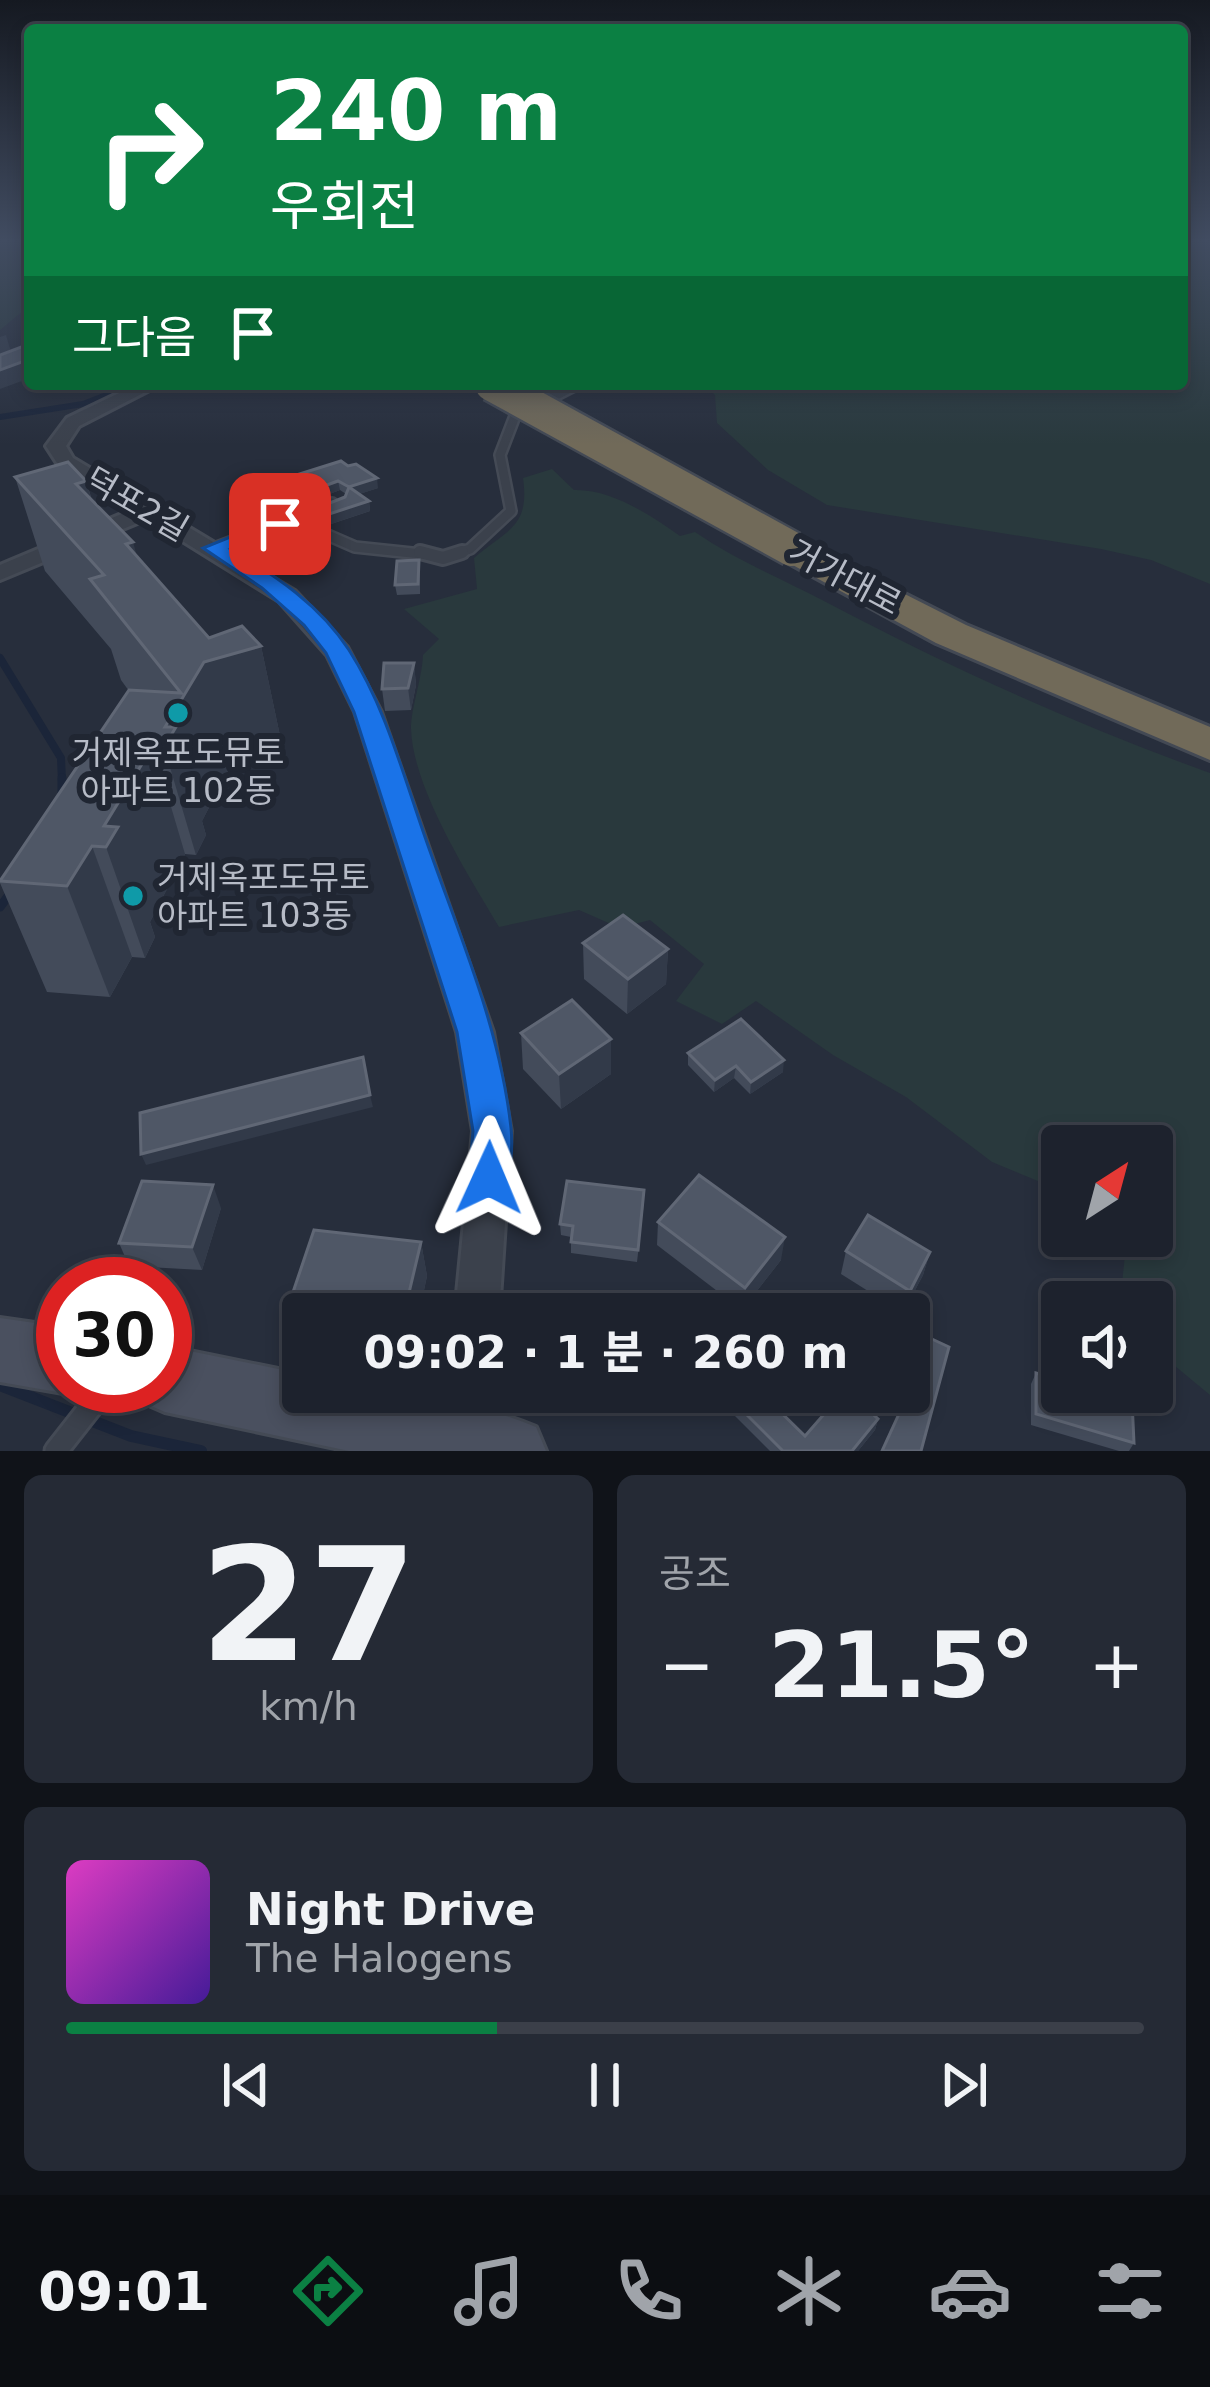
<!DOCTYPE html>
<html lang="ko">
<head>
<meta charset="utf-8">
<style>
  :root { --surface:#1d222d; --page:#252a35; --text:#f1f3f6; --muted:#a0a4aa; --line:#3b3f49; --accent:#0b8043 }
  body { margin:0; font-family:"DejaVu Sans","Noto Sans KR",sans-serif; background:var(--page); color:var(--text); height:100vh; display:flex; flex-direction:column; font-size:45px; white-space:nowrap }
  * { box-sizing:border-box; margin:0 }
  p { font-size:39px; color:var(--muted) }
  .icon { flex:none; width:66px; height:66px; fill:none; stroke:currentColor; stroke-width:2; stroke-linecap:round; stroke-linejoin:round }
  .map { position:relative; height:1451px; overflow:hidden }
  .sheet { display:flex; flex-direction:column; gap:24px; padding:24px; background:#101319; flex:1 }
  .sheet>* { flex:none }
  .guide { position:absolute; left:24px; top:24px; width:1164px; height:366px; border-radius:12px; box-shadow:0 6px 18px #0003,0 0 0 3px var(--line); background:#0b8043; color:#fff; overflow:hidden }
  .needle { width:78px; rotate:36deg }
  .buttons { position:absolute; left:1041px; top:1125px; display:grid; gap:24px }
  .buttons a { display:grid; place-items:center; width:132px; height:132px; border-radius:12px; background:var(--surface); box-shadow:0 6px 18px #0003,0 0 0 3px var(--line); font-size:60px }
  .speed { position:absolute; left:36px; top:1257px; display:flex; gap:24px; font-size:60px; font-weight:700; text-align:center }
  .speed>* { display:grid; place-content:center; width:156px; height:156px; border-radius:50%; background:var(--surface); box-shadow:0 6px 18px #0003,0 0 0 3px var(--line); line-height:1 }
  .speed .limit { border:18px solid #d22; background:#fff; color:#111 }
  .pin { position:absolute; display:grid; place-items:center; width:102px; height:102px; color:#fff; margin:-51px; border-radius:24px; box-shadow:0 6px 18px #0006 }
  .me { position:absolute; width:132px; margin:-66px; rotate:1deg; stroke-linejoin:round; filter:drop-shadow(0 0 9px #0008) }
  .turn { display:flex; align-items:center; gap:42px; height:252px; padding:0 48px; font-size:54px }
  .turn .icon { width:156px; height:156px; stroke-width:2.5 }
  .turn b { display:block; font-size:84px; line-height:102px }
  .then { display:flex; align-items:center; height:114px; padding:0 48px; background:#0003; gap:24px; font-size:45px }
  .big { font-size:90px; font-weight:700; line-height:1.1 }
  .sheet .widget { flex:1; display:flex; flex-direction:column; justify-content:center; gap:18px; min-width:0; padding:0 42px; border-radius:18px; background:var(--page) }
  .sheet .dial { align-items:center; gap:0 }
  .dial b { font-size:156px; line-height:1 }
  .song { display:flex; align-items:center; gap:36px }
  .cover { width:144px; height:144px; border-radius:18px; background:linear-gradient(135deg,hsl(310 70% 55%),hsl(260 70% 35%)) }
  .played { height:12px; border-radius:6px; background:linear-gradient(90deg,var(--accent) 40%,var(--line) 40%) }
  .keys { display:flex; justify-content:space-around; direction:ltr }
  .heat { display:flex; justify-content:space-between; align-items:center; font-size:66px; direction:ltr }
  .sheet .tiles { flex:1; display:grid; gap:24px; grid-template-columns:1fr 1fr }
  .widget:last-child { grid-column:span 2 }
  .trip { position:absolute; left:282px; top:1293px; width:648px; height:120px; border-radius:12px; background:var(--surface); box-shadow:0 6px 18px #0003,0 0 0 3px var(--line); font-weight:700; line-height:120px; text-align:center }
  .dock { display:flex; height:192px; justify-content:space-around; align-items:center; background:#0c0e12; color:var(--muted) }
  .dock .icon { width:84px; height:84px }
  .dock .current { color:var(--accent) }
  .dock b { font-size:54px; color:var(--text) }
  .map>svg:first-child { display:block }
  .green { fill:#29393d }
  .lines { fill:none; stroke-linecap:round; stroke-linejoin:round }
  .stream-far3 { stroke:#1b2539; stroke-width:6 }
  .stream-far2 { stroke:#1b2539; stroke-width:8 }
  .stream-far1 { stroke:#1b2539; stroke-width:9 }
  .stream { stroke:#1b2539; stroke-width:12 }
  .lane-far2-casing { stroke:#444a55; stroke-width:14 }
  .lane-far1-casing { stroke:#444a55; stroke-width:18 }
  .lane-casing { stroke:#444a55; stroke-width:27 }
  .street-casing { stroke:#444a55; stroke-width:6 }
  .secondary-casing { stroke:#444a55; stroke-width:6 }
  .highway-casing { stroke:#434954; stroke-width:6 }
  .lane-far2 { stroke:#3b414c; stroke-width:9 }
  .lane-far1 { stroke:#3b414c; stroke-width:12 }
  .lane { stroke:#3b414c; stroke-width:21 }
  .street { fill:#3b414c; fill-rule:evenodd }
  .secondary { fill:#4a505f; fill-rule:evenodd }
  .highway { fill:#716a59; fill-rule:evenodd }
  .highway-bridge-casing { stroke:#434954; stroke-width:39; stroke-linecap:butt }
  .highway-bridge { stroke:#716a59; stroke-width:34 }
  .wall { fill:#434b5a }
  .shaded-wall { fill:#323a49 }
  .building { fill:#4f5766; stroke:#606775; stroke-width:3 }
  .route { fill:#1a73e8; stroke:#114b97; stroke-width:3 }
  .culture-dot { fill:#0f9aa8; stroke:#202632; stroke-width:4.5 }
  .labels { text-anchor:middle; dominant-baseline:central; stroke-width:12; stroke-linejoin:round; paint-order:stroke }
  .street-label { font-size:33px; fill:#b7bcc7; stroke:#202632 }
  .poi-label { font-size:33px; fill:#b7bcc7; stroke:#202632 }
</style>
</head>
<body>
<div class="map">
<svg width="1210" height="1451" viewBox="0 0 1210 1451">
  <rect width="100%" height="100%" fill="#272e3c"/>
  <!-- green -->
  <g class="green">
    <polygon points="0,242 30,242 30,305 0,330"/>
    <polygon points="1182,242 1210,242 1210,584 1151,560 1101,549 827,505 768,470 717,423 715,395 702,384 1182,384"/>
    <path d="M552,469L574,490C611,489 649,514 680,536L695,532C736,560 780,578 824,601C949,667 1077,725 1210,773V1395L1152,1347V1302H1120L1125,1255L1106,1236H1152V1146H1062V1191L992,1162L906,1097L833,1055L756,1001L722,1024L676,1001L704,964L650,920L620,928L579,910L499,927C469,876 413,789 411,729C411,708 422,679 423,655L439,639L404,609L477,589L474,558C507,529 530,528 523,478Z"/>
  </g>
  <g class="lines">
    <!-- stream-far3 -->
    <polyline class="stream-far3" points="0,417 83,404 135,384"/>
    <!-- stream-far2 -->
    <polyline class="stream-far2" points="0,658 61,758 62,781"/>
    <!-- stream-far1 -->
    <g class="stream-far1">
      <polyline points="62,778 62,795"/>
      <polyline points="0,907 12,891"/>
    </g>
    <!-- stream -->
    <polyline class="stream" points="0,1385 131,1436 201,1451"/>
    <!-- lane-far2 casing -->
    <g class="lane-far2-casing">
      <g id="lane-far2">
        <polyline points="293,520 355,547 431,555"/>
        <polyline points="214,548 332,503"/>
        <polyline points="453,555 470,549 511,511 500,455 515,416 576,385"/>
      </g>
    </g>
    <!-- lane-far1 casing -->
    <g class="lane-far1-casing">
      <polyline id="lane-far1" points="420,552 443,558 462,552"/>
    </g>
    <!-- lane casing -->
    <g class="lane-casing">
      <polyline id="lane" points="56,1451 107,1386"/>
    </g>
    <!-- street casing -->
    <g class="street-casing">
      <g id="street">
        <polygon points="138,384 161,384 79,426 66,446 73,458 295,591 347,647 381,712 493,1032 511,1131 499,1314 455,1314 473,1131 457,1032 355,712 327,655 279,601 147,519 0,580 0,565 131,510 59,466 46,446 67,418"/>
        <polygon points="585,384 576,390 567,385 567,384"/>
        <polygon points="440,1392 486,1392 468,1451 432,1451 426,1438"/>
      </g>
    </g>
    <!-- secondary casing -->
    <g class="secondary-casing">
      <g id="secondary">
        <polygon points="0,1318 63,1327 63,1386 79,1386 63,1393 0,1382"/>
        <path d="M165,1346L303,1374V1392C381,1392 463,1396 536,1427L546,1451H349L165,1412L142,1402L135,1386H165Z"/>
      </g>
    </g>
    <!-- highway casing -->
    <g class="highway-casing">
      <polygon id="highway" points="792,537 966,625 1210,727 1210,760 936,643 778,557 772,549 778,541"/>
    </g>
    <!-- lane-far2 -->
    <use href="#lane-far2" class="lane-far2"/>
    <!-- lane-far1 -->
    <use href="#lane-far1" class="lane-far1"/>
    <!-- lane -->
    <use href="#lane" class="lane"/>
    <!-- street -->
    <use href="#street" class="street"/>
    <!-- secondary -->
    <use href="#secondary" class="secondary"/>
    <!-- highway -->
    <use href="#highway" class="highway"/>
    <!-- highway-bridge casing -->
    <g class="highway-bridge-casing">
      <polyline id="highway-bridge" points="492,384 792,549"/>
    </g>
    <!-- highway-bridge -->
    <use href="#highway-bridge" class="highway-bridge"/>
  </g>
  <!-- wall -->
  <g class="wall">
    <polygon points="341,461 378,488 359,494 369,501 370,511 328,525 318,518 317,508 345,497 346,494 340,490 298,506 279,491 277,481"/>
    <polygon points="15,477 86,481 92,500 138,558 209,638 261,646 283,750 230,767 202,821 206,835 196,855 185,854 150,922 155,937 145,958 132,957 110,997 47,992 0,883 0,880 129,691 121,680 111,649 45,571"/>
    <polygon points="420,570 420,594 397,595 395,585"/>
    <polygon points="414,663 416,685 411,710 385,711 382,689"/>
    <polygon points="583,943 668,949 666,984 627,1014 584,979"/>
    <polygon points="521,1033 611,1074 561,1109 523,1069"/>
    <polygon points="688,1053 783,1072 750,1094 734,1078 714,1092 688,1065"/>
    <polygon points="644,1202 637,1262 571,1253 571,1237 561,1235 560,1224"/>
    <polygon points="221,1208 202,1270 129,1266 119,1243"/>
    <polygon points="658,1222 781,1260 742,1310 657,1245"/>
    <polygon points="421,1242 427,1276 419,1314 303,1314 303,1337 300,1337 289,1304"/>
    <polygon points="846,1251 930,1252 923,1275 903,1313 841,1274"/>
    <polygon points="1036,1373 1134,1443 1129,1451 1119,1451 1031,1425 1031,1384"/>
    <polygon points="803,1392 849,1392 878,1419 875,1430 858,1451 770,1451 732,1413 734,1402 805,1436 825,1412"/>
  </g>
  <!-- shaded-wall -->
  <g class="shaded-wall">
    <polygon points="6,335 11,352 0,356 0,337"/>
    <polygon points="30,359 30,378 0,389 0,370"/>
    <polygon points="377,478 378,488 351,497 349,487"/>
    <polygon points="86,481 114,575 76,484"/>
    <polygon points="338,481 340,490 298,506 297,496"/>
    <polygon points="369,501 370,511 328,525 326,515"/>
    <polygon points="133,542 160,640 126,544"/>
    <polygon points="261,646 283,750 230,767 202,821 206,835 196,855 164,747 165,727 204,662"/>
    <polygon points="414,663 416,685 411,710 408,688"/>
    <polygon points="153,746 185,854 150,922 155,937 145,958 106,847 104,826"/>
    <polygon points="92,846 132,957 110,997 67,886"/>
    <polygon points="668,949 666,984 627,1014 628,979"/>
    <polygon points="611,1039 611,1074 561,1109 559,1074"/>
    <polygon points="784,1060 783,1072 750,1094 751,1082"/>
    <polygon points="736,1066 734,1078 714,1092 715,1080"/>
    <polygon points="370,1095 373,1107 146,1165 141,1154"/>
    <polygon points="213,1185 221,1208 202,1270 192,1247"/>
    <polygon points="785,1237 781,1260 742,1310 745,1288"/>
    <polygon points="421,1242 427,1276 419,1314 404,1314"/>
    <polygon points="930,1252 923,1275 903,1313 910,1291"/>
    <polygon points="878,1419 875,1430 858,1451 852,1451"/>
  </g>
  <!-- building -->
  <g class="building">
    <polygon points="29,344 30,359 0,370 0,355"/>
    <polygon points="341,461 348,466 356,464 377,478 349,487 338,481 297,496 277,481"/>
    <polygon points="68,462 86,481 76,484 133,542 126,544 209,638 242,626 261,646 204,662 165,727 176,727 164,747 153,746 104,826 118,827 106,847 92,846 67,886 0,881 129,690 181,693 90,579 104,575 15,477"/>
    <polygon points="349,487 369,501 326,515 317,508 345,497"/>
    <polygon points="419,560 418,584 395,585 397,561"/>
    <polygon points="384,663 414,663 408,688 382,689"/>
    <polygon points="623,915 668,949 628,979 583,943"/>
    <polygon points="572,1000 611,1039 559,1074 521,1033"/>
    <polygon points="741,1019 784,1060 751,1082 736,1066 715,1080 688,1053"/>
    <polygon points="363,1057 370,1095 141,1154 140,1113"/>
    <polygon points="699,1175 785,1237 745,1288 658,1222"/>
    <polygon points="142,1181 213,1185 192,1247 119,1243"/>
    <polygon points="567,1181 644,1190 638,1250 571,1242 573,1226 560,1224"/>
    <polygon points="868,1215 930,1252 910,1291 846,1251"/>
    <polygon points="314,1230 421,1242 404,1314 289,1304"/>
    <polygon points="919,1333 949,1347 921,1451 882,1451 909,1392 911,1384 909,1383 909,1366"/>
    <polygon points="1036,1373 1062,1381 1062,1392 1102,1392 1132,1401 1134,1443 1036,1414"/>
    <polygon points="742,1392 760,1392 805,1436 832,1405 818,1392 849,1392 878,1419 852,1451 783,1451 734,1402"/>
  </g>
  <!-- sky -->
  <linearGradient id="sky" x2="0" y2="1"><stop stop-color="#151921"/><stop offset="0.54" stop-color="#414c61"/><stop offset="1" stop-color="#414c61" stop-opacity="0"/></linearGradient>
  <rect width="1210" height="445" fill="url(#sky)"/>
  <!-- route -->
  <path class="route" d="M280,517L287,519V528L231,549C276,576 320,605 349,650C385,706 403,774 425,837C458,932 500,1027 511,1128C513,1148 511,1173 503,1191L489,1196L474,1191L469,1178L473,1131L457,1032L354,712L326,653L304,625L262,588L203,548Z"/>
  <!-- markers -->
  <g class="culture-dot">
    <circle cx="178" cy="713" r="12"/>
    <circle cx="133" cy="896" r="12"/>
  </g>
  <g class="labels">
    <!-- street labels -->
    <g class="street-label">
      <text transform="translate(137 504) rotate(30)">덕포2길</text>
      <text transform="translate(845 577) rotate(28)">거가대로</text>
    </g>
    <!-- poi labels -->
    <g class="poi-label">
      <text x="178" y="752">거제옥포도뮤토<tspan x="178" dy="38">아파트 102동</tspan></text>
      <text x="157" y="877" text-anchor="start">거제옥포도뮤토<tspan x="157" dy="38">아파트 103동</tspan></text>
    </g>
  </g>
</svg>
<div class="buttons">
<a><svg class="needle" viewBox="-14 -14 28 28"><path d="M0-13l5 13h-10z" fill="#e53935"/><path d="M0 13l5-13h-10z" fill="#a0a4aa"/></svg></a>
<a><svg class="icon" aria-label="sound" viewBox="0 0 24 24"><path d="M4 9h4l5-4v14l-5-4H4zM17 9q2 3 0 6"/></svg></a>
</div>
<div class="speed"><div class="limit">30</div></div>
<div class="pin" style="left:280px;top:524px;background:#d93025"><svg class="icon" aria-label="arrive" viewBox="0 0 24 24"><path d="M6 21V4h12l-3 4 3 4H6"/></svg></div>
<svg class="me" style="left:489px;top:1178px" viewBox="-20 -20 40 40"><path d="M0-17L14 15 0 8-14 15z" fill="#1a73e8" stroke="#fff" stroke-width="4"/></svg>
<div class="trip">09:02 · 1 분 · 260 m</div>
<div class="guide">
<div class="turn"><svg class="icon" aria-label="right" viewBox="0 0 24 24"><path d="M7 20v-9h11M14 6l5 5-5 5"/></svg><div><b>240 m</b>우회전</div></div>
<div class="then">그다음<svg class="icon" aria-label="arrive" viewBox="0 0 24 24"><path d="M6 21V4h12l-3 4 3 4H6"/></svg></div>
</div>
</div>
<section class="sheet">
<div class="tiles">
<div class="widget dial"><b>27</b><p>km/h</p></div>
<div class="widget"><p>공조</p>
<div class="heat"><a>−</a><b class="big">21.5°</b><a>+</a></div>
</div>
<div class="widget">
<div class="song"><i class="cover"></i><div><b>Night Drive</b><p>The Halogens</p></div></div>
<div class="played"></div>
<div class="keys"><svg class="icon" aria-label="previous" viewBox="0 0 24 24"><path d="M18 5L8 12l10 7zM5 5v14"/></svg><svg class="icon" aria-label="pause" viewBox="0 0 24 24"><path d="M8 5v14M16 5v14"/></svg><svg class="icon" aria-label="next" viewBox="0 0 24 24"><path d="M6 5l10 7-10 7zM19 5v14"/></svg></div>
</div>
</div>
</section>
<nav class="dock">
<b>09:01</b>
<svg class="icon current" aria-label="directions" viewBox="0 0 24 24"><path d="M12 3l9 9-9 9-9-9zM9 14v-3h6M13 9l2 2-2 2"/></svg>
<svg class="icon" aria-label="music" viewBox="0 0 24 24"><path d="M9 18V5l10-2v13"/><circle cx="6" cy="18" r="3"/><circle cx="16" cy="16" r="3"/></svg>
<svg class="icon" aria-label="phone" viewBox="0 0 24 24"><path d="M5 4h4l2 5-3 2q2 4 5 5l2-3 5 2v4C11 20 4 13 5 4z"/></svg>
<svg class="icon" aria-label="climate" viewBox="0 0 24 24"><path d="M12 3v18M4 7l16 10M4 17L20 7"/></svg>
<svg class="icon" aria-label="car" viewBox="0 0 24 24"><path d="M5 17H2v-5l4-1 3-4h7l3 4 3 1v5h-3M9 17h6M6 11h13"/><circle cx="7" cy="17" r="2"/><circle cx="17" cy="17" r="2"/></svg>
<svg class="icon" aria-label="filters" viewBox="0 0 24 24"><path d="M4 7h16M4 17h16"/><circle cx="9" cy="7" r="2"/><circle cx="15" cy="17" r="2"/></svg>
</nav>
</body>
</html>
